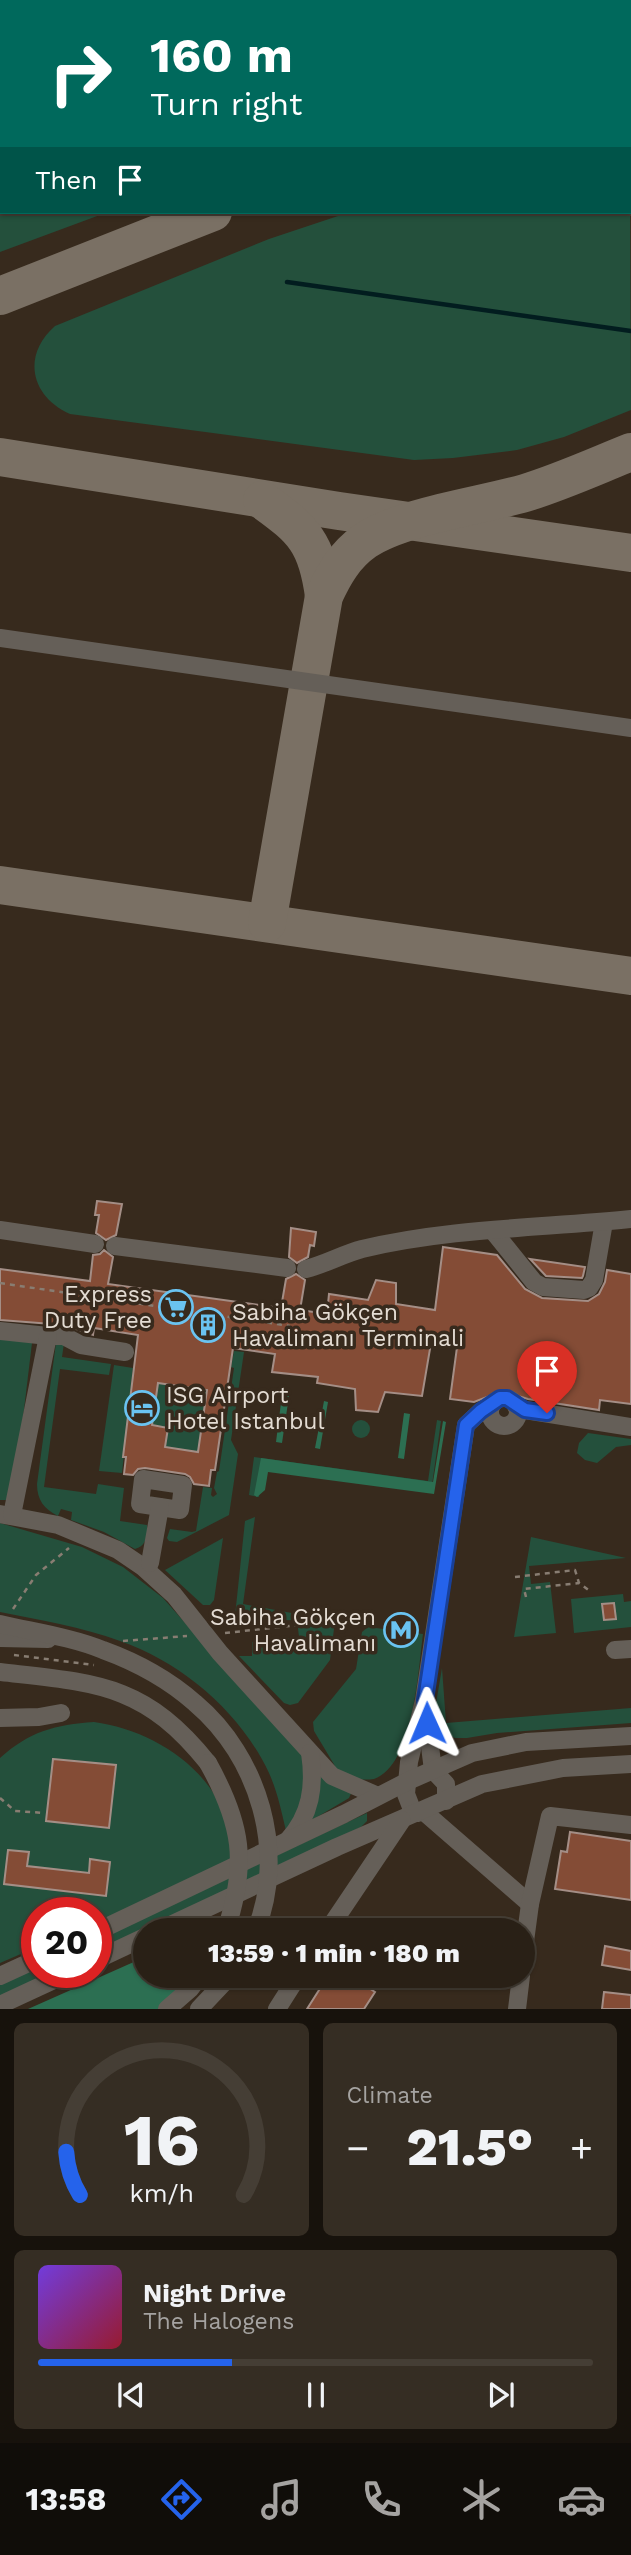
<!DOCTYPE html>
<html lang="en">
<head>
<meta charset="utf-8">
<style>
  :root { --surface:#292016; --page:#352d23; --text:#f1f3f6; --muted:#a5a3a1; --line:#453e35; --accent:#2563eb }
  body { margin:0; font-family:"Work Sans",sans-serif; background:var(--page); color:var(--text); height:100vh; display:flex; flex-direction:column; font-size:26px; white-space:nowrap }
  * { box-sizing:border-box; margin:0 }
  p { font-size:23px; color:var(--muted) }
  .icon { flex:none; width:38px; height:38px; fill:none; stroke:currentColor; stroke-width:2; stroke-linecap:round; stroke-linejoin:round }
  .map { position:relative; height:2009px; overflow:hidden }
  .details { display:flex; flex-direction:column; gap:14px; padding:14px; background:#17120c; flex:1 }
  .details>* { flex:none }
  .top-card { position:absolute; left:0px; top:0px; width:632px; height:214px; box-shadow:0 2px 5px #0004,0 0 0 2px var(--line); background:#00695c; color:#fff; overflow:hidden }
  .speed { position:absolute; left:21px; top:1897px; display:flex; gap:14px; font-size:35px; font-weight:700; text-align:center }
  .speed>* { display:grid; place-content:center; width:91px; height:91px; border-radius:50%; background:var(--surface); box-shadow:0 2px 5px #0004,0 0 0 2px var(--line); line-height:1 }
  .speed .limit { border:10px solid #d22; background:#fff; color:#111 }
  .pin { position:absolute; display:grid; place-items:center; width:60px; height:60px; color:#fff; margin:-72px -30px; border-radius:50% 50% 50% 0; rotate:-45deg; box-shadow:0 0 7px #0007 }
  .pin .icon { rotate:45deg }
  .me { position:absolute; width:77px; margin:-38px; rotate:359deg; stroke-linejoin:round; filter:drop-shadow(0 0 5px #0008) }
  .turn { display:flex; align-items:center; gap:24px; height:147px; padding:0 35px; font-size:32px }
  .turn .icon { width:91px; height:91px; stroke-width:2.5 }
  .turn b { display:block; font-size:49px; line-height:60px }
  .then { display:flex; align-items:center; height:66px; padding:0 35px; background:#0003; gap:14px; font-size:26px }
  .big { font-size:52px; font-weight:800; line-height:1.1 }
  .details .card { flex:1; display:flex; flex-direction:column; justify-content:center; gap:10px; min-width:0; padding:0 24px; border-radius:10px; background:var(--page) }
  .details .dial { align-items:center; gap:0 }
  .dial svg { height:182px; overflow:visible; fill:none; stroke:var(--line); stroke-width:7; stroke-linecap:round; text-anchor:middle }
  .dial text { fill:var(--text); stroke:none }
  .song { display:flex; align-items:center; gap:21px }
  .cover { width:84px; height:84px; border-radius:10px; background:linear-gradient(135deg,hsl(260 70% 55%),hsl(350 70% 35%)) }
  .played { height:7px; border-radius:4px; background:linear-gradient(90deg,var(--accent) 35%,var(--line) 35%) }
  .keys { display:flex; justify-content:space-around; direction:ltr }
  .heat { display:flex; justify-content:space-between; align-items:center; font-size:38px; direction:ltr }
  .details .tiles { flex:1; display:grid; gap:14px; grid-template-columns:1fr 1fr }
  .card:last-child { grid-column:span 2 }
  .trip { position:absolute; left:133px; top:1918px; width:402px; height:70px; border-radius:35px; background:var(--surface); box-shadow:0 2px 5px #0004,0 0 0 2px var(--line); font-weight:800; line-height:70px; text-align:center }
  .dock { display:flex; height:112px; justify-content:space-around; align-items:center; background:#100d09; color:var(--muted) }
  .dock .icon { width:49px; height:49px }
  .dock .on { color:var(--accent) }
  .dock b { font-size:32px; color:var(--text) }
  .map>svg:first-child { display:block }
  .green { fill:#24503c }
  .forest { fill:#2c6f52 }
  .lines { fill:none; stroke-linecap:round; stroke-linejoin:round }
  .stream { stroke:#021d1f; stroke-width:4.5 }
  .taxiway { stroke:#7a7064; stroke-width:38 }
  .runway { stroke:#7a7064; stroke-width:96 }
  .building { fill:#844c36; stroke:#a48e86; stroke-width:2; fill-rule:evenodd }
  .path { stroke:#887d72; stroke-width:2.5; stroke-dasharray:5 5; stroke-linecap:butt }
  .minor { stroke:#655f58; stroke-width:18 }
  .minor-bridge { stroke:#655f58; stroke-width:18 }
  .route-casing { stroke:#184099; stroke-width:18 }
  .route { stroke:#2563eb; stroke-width:12 }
  .labels { text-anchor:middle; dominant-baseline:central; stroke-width:7; stroke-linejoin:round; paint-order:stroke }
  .poi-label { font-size:23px; fill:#e4dcd3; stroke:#372a1d; text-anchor:end }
</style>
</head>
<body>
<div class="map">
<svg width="631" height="2009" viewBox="0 0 631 2009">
  <rect width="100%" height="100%" fill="#372a1d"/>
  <!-- green -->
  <g class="green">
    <polygon points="387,0 631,0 631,35 630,2"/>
    <polygon points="0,76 2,212 108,212 0,252"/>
    <path d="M630,175L631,410L564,437L517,450L453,458L414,460L70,414C30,396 22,355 55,326L269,239L350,212H630Z"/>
    <polygon points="0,1335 32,1339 32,1343 15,1484 7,1500 0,1500"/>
    <path d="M56,1343H64L62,1357L111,1364L109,1375L60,1369L44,1487L96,1494L98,1484L124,1488L120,1521L147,1525C148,1536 146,1546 135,1549L104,1532L71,1520L72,1512L61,1509L58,1516C44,1509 37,1500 37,1484Z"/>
    <polygon points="234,1351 244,1352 231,1440 238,1454 229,1515 177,1542 169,1541 167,1538 170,1529 192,1532 196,1531 203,1487 212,1488 211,1495 213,1497 217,1494 214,1488 217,1472 219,1471 234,1368 231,1367"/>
    <polygon points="114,1365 133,1368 122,1473 99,1471"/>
    <polygon points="158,1383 207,1390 198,1452 165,1447 168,1428 152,1425"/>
    <circle cx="361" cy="1429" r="9"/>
    <polygon points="437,1420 441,1421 431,1492 263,1469 259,1497 249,1495 254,1457 428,1481"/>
    <polygon points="588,1433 631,1439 631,1445 616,1447 597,1463 585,1460 577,1453 579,1443"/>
    <polygon points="255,1517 243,1604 335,1621 330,1660 298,1703 290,1705 284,1703 239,1656 252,1656 252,1642 299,1637 297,1620 240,1621 235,1616 245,1521"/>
    <path d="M0,1523L82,1547L123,1567L163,1598L267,1715L335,1766L314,1731L313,1722L356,1669L362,1632L368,1627L423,1634C418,1670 414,1765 374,1779C369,1780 362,1779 357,1780L349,1798L287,1835C282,1814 278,1793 269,1773C241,1713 183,1663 120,1641C82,1627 40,1620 0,1612Z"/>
    <polygon points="531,1537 626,1558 529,1566 531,1584 550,1582 556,1633 514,1637"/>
    <polygon points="223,1538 214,1600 210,1605 203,1605 165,1570"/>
    <polygon points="623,1594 624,1602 631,1601 631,1627 574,1633 571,1599"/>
    <polygon points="442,1668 446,1723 631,1708 631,1723 497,1733 467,1738 455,1738 444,1732 434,1715"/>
    <path d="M94,1722C148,1729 209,1765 226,1820C230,1833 232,1848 235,1862L96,1922V1913H37V1947L0,1963V1758C30,1731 55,1725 94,1722Z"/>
    <polygon points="367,1813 367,1821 361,1827 96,1952 96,1940"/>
    <polygon points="37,1968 37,1972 54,1972 0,1997 0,1985"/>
  </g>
  <!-- forest -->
  <g class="forest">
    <polygon points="282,1395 289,1396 282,1443 276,1442"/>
    <polygon points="324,1401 328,1402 320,1449 315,1448"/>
    <polygon points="404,1413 410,1414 404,1459 398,1458"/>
    <polygon points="443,1421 446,1422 434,1494 268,1472 265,1490 257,1497 254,1495 261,1458 433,1482"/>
    <polygon points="145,1957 145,1976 197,1976 159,2009 28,2009"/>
  </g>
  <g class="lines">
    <!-- stream -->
    <polyline class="stream" points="287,282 631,331"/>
    <!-- taxiway -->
    <g class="taxiway">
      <polyline points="630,117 631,117"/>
      <polyline points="0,296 213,212"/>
      <polyline points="0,457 339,511 631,553"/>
      <path d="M262,500C304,530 317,543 324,596"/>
      <polyline points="0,885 631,976"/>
      <path d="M267,923L324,596C334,574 345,555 365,541C402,516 480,506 525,493C561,482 596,466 631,452"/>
    </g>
    <!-- runway -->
    <g class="runway">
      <polyline points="0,6 2,6"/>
      <polyline points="630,95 631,96"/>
    </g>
  </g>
  <!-- building -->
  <g class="building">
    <polygon points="97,1201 122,1204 116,1235 106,1240 96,1233 99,1215 95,1215"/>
    <polygon points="291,1228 316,1232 314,1246 310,1245 308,1257 297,1263 289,1257"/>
    <path d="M443,1247L497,1255L525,1289L542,1298L588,1301L599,1294L605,1282L607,1270L631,1274V1404L600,1400L599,1410L528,1399L515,1395L509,1397L505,1406H502L498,1397L492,1395L474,1402L450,1399L458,1340L432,1337L422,1396L385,1392L378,1412L356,1410L355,1389L317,1383L318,1377L272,1372L275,1354L233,1348L215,1470H211L209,1486L194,1484L190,1477L185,1474L145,1468L138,1469L133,1475L124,1474L126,1457H123L138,1335L94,1328L93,1335L65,1325L0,1320V1269L90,1281L93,1255L100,1254L104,1250L113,1257L108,1284L281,1308L286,1279L296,1274L305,1280L300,1310L327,1314L329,1294L368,1300L376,1280L396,1283V1304L435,1310ZM158,1383L207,1390L198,1452L165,1447L168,1428L152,1425Z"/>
    <polygon points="530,1259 585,1267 583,1276 582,1278 546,1276"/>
    <polygon points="614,1603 616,1619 604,1620 602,1604"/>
    <polygon points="53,1759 116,1765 109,1828 46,1821"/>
    <polygon points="570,1832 631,1841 631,1900 555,1889 561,1851 567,1852"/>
    <polygon points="8,1850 29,1852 27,1866 89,1873 90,1859 110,1862 106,1896 4,1884"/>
    <polygon points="605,1946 631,1951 631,1970 602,1965"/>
    <polygon points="328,1976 350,1976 375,1992 364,2009 307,2009"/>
    <polygon points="604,1992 631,1995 631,2009 602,2009"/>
  </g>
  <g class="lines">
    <!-- path -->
    <g class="path">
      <polyline points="0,1283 290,1326"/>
      <polyline points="515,1577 575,1570 579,1583 591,1592"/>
      <polyline points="526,1597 524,1589 579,1583"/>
      <polyline points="13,1609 36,1575 69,1548"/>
      <polyline points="225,1633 308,1624"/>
      <polyline points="123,1641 187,1636"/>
      <polyline points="14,1655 94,1665"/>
      <polyline points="0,1798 15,1811 45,1813"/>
    </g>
    <!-- minor -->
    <g class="minor">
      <polyline points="0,638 631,728"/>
      <polyline points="0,1230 95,1244"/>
      <polyline points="493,1231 534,1282 543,1287 584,1290 589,1288 594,1280 604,1222"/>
      <polyline points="115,1246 287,1268"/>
      <path d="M306,1269C326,1264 343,1254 362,1249C450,1228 542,1228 631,1219"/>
      <polyline points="0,1331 48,1336 64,1336 81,1345 125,1352"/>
      <circle cx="504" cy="1412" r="14"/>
      <polyline points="516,1406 525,1410 631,1427"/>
      <polygon points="143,1479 183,1485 180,1510 140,1504"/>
      <polyline points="0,1514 58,1525 118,1550 143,1567 174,1595 220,1653 332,1776 378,1796"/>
      <polyline points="12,1515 48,1336"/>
      <polyline points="150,1563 160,1507"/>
      <polyline points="0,1638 48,1639"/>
      <polyline points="615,1650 631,1649"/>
      <path d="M0,1672C96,1683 144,1683 208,1763"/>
      <polyline points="426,1715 433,1770 446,1784 446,1801"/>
      <polyline points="0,1718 39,1717 61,1713"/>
      <polyline points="423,1811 530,1904"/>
      <polyline points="418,1813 411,1807 406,1794 409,1762 424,1700 466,1425 481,1411 491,1406"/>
      <path d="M288,1840C311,1815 315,1786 310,1753"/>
      <polyline points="160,1930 337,1847 482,1784 563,1768 631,1764"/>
      <polyline points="328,1930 402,1820"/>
      <polyline points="96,1932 344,1814 408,1781 472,1753 526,1742 631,1736"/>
      <polyline points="523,1956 530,1904 550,1816 631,1825"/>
      <polyline points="96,1960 145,1937"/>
      <polyline points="0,1976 37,1959"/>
      <polyline points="0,2005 71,1972"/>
      <polyline points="167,2009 190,1989 200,1976"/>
      <polyline points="199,2009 230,1976"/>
      <polyline points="277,2009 298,1976"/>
      <polyline points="517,2009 521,1976"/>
    </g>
    <!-- minor-bridge -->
    <g class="minor-bridge">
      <path d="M0,1624C34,1632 71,1637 103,1650C136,1662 169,1680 195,1703C259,1757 287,1852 256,1930"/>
      <path d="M208,1763C242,1824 248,1863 226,1930"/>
    </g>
  </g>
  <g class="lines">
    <!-- route casing -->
    <g class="route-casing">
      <polyline id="route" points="427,1723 425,1700 466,1425 481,1411 500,1398 507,1398 525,1410 547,1413"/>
    </g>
    <!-- route -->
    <use href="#route" class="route"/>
  </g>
  <!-- icons -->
  <defs>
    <g id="supermarket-ring" transform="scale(1.75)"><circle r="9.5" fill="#372a1d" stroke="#6ac3f1" stroke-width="1.5"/><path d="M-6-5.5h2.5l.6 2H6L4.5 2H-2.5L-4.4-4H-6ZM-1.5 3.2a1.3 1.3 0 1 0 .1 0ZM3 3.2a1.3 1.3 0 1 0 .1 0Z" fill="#6ac3f1"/></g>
    <g id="building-ring" transform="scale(1.75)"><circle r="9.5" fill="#372a1d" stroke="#6ac3f1" stroke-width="1.5"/><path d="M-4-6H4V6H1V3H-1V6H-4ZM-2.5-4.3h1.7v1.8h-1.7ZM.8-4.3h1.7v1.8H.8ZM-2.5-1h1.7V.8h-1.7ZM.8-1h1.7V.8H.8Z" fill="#6ac3f1"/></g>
    <g id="hotel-ring" transform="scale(1.75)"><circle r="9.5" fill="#372a1d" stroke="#6ac3f1" stroke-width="1.5"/><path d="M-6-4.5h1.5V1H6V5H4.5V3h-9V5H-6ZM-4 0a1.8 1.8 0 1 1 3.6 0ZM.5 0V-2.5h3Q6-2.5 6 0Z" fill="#6ac3f1"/></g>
    <g id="metro-ring" transform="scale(1.75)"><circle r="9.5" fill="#372a1d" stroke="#6ac3f1" stroke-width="1.5"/><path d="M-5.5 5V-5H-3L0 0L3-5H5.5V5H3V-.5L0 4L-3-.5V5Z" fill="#6ac3f1"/></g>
  </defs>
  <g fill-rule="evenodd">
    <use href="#supermarket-ring" x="176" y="1307"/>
    <use href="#building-ring" x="208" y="1325"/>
    <use href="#hotel-ring" x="142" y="1408"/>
    <use href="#metro-ring" x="401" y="1630"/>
  </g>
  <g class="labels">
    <!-- poi labels -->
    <g class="poi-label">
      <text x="152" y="1294">Express<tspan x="152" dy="26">Duty Free</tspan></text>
      <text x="232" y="1312" text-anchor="start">Sabiha Gökçen<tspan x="232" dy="26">Havalimanı Terminali</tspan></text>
      <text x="166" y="1395" text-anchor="start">ISG Airport<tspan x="166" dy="26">Hotel Istanbul</tspan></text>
      <text x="376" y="1617">Sabiha Gökçen<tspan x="376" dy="26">Havalimanı</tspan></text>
    </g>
  </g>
</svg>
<div class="speed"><div class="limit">20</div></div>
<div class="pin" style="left:547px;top:1413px;background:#d93025"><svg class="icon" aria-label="arrive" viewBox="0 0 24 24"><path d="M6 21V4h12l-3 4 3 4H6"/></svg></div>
<svg class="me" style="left:427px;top:1723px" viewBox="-20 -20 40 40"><path d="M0-17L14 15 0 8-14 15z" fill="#2563eb" stroke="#fff" stroke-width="4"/></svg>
<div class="trip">13:59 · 1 min · 180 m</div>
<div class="top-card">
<div class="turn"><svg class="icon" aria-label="right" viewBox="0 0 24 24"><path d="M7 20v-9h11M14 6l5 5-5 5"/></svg><div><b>160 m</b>Turn right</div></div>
<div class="then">Then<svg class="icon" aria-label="arrive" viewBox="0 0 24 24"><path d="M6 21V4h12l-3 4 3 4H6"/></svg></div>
</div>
</div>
<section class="details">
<div class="tiles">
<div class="card dial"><svg viewBox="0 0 100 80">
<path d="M14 69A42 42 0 1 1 86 69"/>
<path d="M14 69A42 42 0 0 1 8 50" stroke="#2563eb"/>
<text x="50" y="56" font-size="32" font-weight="700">16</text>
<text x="50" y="72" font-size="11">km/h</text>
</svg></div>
<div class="card"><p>Climate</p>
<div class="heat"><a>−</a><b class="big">21.5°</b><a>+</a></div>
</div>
<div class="card">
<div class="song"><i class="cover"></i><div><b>Night Drive</b><p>The Halogens</p></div></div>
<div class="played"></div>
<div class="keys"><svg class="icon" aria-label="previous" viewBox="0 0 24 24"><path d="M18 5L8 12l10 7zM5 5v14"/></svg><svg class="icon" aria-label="pause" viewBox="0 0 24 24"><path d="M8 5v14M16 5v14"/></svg><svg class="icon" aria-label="next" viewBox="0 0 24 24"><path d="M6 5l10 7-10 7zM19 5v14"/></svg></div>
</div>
</div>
</section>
<nav class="dock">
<b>13:58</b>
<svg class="icon on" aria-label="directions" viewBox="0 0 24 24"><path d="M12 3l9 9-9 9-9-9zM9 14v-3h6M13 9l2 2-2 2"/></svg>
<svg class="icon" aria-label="music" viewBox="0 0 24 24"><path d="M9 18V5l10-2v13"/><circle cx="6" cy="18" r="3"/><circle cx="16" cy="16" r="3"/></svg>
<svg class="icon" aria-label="phone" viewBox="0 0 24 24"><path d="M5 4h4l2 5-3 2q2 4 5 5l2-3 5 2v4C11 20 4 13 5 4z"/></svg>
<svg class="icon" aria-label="climate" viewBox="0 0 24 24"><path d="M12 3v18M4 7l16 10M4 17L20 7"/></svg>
<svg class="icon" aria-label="car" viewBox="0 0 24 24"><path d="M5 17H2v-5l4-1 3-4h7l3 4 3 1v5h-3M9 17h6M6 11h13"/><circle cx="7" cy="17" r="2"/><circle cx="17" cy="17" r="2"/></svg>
</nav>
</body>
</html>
